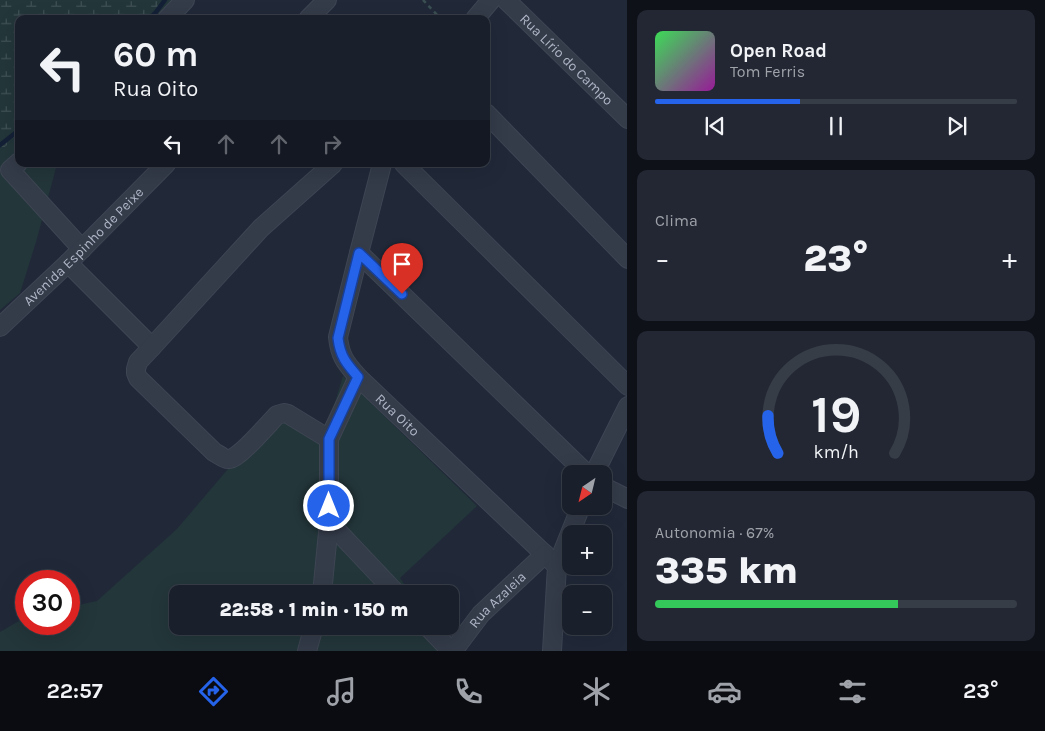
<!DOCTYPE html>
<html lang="pt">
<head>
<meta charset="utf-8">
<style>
  :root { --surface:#191f2b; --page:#222733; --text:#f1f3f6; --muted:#9fa2a9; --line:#373d47; --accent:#2563eb }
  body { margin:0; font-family:Karla,sans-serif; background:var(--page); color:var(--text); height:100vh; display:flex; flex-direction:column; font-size:19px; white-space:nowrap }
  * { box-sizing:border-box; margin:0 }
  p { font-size:16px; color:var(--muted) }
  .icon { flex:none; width:28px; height:28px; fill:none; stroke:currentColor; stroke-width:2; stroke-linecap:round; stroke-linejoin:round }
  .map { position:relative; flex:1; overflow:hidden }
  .side { display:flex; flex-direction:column; gap:10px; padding:10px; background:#0e1118; width:418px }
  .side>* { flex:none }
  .hud { position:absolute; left:15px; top:15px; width:475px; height:152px; border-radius:10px; box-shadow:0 5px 20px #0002,0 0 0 1px var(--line); background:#191f2b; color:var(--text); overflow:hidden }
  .needle { width:32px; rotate:215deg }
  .controls { position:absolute; left:562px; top:465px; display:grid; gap:10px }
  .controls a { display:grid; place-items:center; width:50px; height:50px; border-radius:10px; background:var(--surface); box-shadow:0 5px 20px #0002,0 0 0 1px var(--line); font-size:25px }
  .speed { position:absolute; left:15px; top:570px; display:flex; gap:10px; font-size:25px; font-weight:700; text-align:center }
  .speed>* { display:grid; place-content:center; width:65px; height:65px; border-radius:50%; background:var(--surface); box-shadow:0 5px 20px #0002,0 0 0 1px var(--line); line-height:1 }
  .speed .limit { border:8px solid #d22; background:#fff; color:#111 }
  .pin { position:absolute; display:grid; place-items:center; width:42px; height:42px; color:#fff; margin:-51px -21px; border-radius:50% 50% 50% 0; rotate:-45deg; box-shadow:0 0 5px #0007 }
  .pin .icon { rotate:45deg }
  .me { position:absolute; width:55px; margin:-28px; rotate:0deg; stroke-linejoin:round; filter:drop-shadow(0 0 4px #0008) }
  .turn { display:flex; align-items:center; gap:18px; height:105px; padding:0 15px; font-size:22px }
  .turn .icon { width:65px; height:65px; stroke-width:2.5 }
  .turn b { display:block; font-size:35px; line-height:42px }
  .lanes { display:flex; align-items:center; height:48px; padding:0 15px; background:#0003; justify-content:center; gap:25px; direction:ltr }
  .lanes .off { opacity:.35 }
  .big { font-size:38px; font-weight:800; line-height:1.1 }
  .side .tile { flex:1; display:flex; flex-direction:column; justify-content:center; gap:8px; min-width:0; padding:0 18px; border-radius:10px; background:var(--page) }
  .side .dial { align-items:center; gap:0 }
  .dial svg { height:130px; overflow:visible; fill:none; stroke:var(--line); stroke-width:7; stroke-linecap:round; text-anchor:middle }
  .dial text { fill:var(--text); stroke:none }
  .song { display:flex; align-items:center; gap:15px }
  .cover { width:60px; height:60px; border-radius:8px; background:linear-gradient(135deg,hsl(130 70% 55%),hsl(300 70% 35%)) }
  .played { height:5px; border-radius:2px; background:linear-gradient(90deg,var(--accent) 40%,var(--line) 40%) }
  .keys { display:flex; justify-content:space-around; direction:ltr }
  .heat { display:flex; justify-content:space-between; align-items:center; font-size:28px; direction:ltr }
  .charge { height:8px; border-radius:4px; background:linear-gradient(90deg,#34c759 67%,var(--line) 0) }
  .trip { position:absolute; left:169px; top:585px; width:290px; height:50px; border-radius:10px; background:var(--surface); box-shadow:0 5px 20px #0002,0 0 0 1px var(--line); font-weight:800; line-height:50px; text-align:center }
  .dock { display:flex; height:80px; justify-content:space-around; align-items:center; background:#0a0c11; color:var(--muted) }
  .dock .icon { width:35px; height:35px }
  .dock .on { color:var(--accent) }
  .dock b { font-size:22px; color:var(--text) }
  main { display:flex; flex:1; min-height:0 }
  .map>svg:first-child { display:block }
  .green { fill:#23363a }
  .wetland { fill:url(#wetland-marsh) }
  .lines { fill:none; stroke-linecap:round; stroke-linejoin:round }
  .stream { stroke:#142036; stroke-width:4.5 }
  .minor-casing { stroke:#3e4553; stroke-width:20 }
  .path { stroke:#3b4f52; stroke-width:2.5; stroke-dasharray:4 4; stroke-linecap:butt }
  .minor { stroke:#343b49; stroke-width:18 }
  .route-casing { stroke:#184099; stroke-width:12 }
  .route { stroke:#2563eb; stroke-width:9 }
  .labels { text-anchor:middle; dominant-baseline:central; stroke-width:5; stroke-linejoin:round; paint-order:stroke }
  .street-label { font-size:14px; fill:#afb6c6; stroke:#1a212e }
</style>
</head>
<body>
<main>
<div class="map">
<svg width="628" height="651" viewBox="0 0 628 651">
  <defs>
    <pattern id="wetland-marsh" width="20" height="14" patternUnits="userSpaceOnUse" patternTransform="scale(1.25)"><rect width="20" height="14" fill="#23363a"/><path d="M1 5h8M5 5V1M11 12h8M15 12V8" fill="none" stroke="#405155"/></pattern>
  </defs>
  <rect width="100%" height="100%" fill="#212939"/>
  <!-- green -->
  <g class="green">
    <polygon points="19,135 19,164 57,164 36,242 20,293 0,310 0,151"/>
    <polygon points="343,376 477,506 400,578 411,594 178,594 178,626 433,626 446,651 0,651 0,632 26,617 26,624 69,624 69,607 97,601 177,529 279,409 326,432"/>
  </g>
  <!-- wetland -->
  <polygon class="wetland" points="0,0 195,0 177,19 19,19 19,135 0,151"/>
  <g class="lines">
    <!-- stream -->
    <g class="stream">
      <polyline points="149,19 156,12 165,0"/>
      <polyline points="0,145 19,130"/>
    </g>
    <!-- minor casing -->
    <g class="minor-casing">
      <g id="minor">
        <path id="s1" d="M506,0L628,119"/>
        <polyline points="167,19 185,0"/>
        <polyline points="308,19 327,0"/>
        <polyline points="475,19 491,0"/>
        <polyline points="486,113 628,259"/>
        <polyline points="19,162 10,170 82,249"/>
        <path id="s2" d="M382,164L359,253L338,337C340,357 346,363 358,377L557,566"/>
        <polyline points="404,164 628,386"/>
        <polyline points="359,253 587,474"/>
        <polyline points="68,263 152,347"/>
        <path id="s3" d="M0,327L68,263L166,164"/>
        <path d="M329,439L288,414L284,413L277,415C269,423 237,461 228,459C224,459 218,454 214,452L138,378L136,373V369L138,362L152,347L261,228L333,164"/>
        <polyline points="594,474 628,406"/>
        <polyline points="604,487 628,499"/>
        <polyline points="329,522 397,594"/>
        <polyline points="322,594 329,522 329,439 358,377"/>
        <polyline points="427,626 451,651"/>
        <polyline points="307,651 314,626"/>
        <path id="s4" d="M453,651L481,614L545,554"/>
        <polyline points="552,651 557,566 581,506"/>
      </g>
    </g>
    <!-- path -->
    <polyline class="path" points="423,0 441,19"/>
    <!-- minor -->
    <use href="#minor" class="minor"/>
  </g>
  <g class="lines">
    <!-- route casing -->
    <g class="route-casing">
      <path id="route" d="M329,506V439L358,377C346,363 340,356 338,338L359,253L402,294"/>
    </g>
    <!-- route -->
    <use href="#route" class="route"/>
  </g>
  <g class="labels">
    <!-- street labels -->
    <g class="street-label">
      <text stroke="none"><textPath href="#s1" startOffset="85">Rua Lírio do Campo</textPath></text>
      <text stroke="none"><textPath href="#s3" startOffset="116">Avenida Espinho de Peixe</textPath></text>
      <text stroke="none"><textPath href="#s2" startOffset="279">Rua Oito</textPath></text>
      <text stroke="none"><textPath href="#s4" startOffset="68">Rua Azaleia</textPath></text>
    </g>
  </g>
</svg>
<div class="controls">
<a><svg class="needle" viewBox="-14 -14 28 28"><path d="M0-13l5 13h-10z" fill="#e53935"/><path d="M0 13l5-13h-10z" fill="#9fa2a9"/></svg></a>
<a>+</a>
<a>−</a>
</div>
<div class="speed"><div class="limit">30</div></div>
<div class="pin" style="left:402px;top:294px;background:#d93025"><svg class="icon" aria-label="arrive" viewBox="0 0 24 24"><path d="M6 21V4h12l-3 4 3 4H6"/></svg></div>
<svg class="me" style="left:329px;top:506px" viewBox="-20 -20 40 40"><circle r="17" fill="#2563eb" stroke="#fff" stroke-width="3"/><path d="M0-11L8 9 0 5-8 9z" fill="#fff"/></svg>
<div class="trip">22:58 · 1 min · 150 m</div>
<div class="hud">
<div class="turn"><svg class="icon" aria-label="left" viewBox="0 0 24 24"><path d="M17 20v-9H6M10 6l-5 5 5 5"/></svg><div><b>60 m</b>Rua Oito</div></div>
<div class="lanes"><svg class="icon" aria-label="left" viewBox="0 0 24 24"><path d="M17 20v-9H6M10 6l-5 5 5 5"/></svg><svg class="icon off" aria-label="ahead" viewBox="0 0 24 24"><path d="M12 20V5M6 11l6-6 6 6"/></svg><svg class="icon off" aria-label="ahead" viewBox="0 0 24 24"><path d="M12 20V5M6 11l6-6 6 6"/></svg><svg class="icon off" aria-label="right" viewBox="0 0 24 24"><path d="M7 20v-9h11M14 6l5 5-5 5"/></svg></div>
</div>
</div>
<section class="side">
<div class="tile">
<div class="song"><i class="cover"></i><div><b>Open Road</b><p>Tom Ferris</p></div></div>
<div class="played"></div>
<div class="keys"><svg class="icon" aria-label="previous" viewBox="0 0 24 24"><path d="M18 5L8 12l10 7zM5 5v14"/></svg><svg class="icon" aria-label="pause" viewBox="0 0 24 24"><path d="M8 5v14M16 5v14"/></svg><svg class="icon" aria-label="next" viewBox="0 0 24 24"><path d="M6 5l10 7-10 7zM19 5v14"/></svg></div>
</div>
<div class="tile"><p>Clima</p>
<div class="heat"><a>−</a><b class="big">23°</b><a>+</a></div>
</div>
<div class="tile dial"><svg viewBox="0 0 100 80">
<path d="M14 69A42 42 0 1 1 86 69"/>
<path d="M14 69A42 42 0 0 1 8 46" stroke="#2563eb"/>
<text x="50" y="56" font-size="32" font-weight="700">19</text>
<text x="50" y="72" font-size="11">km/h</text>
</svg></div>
<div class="tile"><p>Autonomia · 67%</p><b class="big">335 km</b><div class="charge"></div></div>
</section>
</main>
<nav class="dock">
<b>22:57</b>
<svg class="icon on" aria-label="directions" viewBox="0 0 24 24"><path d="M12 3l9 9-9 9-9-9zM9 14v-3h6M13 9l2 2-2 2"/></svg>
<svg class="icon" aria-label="music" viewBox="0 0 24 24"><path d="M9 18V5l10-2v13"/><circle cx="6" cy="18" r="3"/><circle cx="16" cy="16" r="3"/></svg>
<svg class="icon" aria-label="phone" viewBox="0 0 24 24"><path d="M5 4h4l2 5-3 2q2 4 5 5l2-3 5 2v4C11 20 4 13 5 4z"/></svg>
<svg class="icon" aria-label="climate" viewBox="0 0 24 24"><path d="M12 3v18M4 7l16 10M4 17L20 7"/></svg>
<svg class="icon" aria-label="car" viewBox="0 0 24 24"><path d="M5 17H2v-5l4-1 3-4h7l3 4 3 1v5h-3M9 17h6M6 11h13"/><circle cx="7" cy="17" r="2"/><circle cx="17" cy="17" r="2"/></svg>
<svg class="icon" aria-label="filters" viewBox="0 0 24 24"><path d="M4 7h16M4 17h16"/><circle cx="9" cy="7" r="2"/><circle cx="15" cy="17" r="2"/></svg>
<b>23°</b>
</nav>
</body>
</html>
